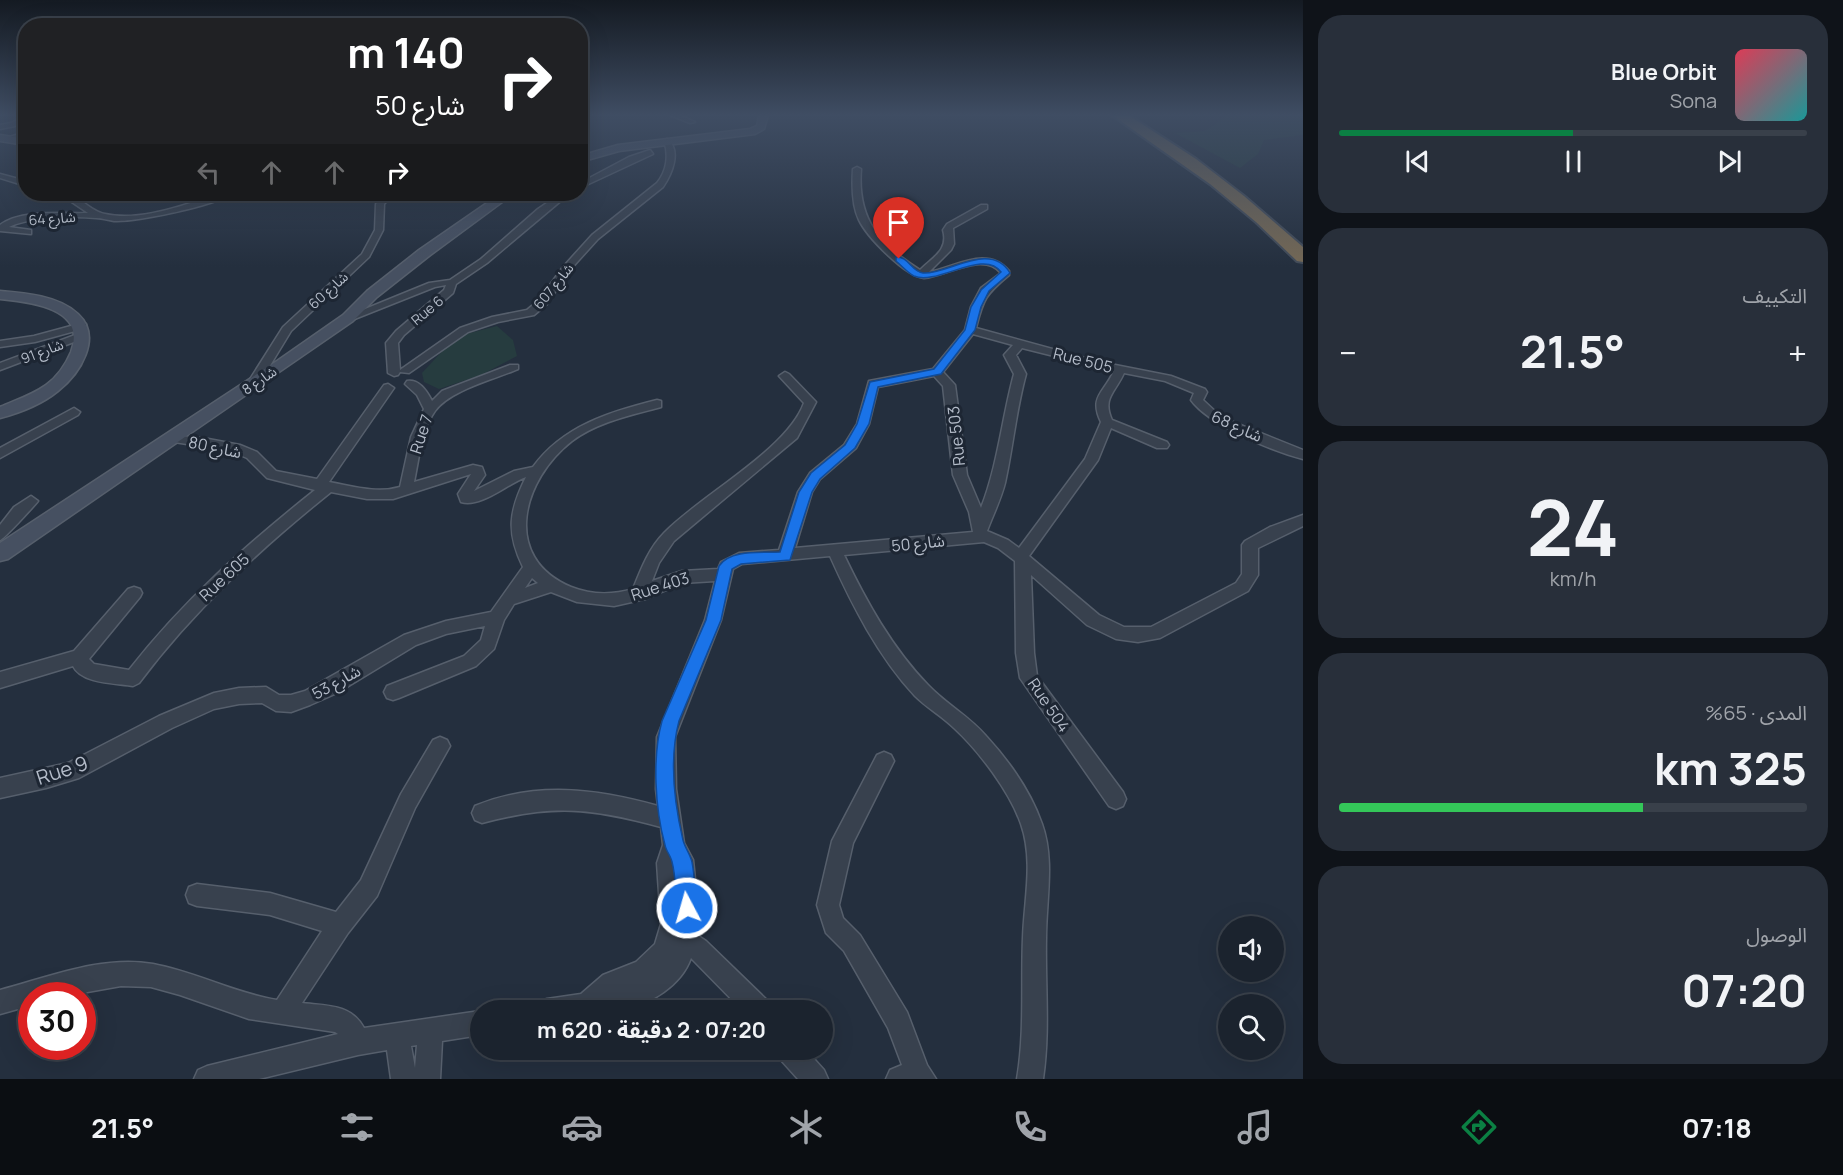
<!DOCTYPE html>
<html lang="ar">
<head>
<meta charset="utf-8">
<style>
  :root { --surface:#1b232e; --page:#282f3a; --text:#f1f3f6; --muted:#a0a4aa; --line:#39404a; --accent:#0b8043 }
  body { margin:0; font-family:Manrope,"Noto Sans Arabic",sans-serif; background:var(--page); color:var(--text); direction:rtl; height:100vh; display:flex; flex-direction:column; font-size:22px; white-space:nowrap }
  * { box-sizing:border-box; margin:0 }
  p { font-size:20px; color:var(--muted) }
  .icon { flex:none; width:33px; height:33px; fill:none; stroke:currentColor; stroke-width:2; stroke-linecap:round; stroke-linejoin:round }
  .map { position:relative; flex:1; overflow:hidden; direction:ltr }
  .details { display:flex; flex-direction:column; gap:15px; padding:15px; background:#0f1319; width:540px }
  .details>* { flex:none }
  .guide { position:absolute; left:18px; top:18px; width:570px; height:183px; border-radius:24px; box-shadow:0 6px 24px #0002,0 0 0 2px var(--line); direction:rtl; background:#202124; color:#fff; overflow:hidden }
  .tools { position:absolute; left:1218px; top:916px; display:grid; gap:12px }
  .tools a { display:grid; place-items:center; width:66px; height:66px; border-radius:50%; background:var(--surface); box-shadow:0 6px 24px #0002,0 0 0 2px var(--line); font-size:30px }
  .speed { position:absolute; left:18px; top:982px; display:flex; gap:12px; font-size:30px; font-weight:700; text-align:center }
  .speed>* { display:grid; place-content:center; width:78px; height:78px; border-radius:50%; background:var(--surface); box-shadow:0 6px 24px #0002,0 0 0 2px var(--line); line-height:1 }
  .speed .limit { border:9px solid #d22; background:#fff; color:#111 }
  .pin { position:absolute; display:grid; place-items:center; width:51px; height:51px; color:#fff; margin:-62px -26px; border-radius:50% 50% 50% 0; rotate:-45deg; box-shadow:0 0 6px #0007 }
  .pin .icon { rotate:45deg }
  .me { position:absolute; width:66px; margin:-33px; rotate:354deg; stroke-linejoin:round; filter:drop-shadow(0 0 4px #0008) }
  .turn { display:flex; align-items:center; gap:21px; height:126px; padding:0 24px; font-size:27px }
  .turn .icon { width:78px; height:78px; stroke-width:2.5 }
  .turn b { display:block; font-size:42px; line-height:51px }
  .lanes { display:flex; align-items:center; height:57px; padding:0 24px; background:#0003; justify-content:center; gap:30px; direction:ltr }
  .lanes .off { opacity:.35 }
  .big { font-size:45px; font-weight:700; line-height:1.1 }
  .details .tile { flex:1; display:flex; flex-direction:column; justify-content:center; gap:9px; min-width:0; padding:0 21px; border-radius:24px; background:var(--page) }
  .details .dial { align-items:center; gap:0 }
  .dial b { font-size:78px; line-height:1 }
  .song { display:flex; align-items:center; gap:18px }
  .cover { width:72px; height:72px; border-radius:9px; background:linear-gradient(135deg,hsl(350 70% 55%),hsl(180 70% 35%)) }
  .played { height:6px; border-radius:3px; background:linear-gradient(90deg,var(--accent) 50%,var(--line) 50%) }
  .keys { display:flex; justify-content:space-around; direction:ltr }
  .heat { display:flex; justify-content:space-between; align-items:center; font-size:33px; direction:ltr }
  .charge { height:9px; border-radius:4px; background:linear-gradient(90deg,#34c759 65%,var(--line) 0) }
  .trip { position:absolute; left:470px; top:1000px; width:363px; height:60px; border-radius:30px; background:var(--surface); box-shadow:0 6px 24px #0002,0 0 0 2px var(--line); font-weight:700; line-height:60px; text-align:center; direction:rtl }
  .menu { display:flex; height:96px; justify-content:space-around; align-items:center; background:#0b0e12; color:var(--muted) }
  .menu .icon { width:42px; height:42px }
  .menu .selected { color:var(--accent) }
  .menu b { font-size:27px; color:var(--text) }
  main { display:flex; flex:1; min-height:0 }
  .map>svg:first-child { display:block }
  .green { fill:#263c3f }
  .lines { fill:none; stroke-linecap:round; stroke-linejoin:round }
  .street-casing { stroke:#565f6c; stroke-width:3 }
  .secondary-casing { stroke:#565f6c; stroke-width:3 }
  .highway-casing { stroke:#434c59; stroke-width:4 }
  .street { fill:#38414e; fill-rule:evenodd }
  .secondary { fill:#465061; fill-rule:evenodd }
  .highway { fill:#746855; fill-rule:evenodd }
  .route { fill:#1a73e8; stroke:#114b97; stroke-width:1.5 }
  .labels { text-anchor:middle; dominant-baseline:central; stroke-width:6; stroke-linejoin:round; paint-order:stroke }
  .far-street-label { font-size:14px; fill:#b4bcc9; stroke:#1d2633 }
  .street-label { font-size:16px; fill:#b4bcc9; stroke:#1d2633 }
  .near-street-label { font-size:20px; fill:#b4bcc9; stroke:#1d2633 }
</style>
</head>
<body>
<main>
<section class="details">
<div class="tile">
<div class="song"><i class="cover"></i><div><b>Blue Orbit</b><p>Sona</p></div></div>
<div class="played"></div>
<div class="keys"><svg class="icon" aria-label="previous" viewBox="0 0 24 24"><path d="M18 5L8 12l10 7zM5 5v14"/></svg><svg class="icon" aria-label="pause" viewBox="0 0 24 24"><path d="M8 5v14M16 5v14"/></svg><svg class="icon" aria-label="next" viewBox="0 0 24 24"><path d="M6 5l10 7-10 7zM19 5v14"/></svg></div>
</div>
<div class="tile"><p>التكييف</p>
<div class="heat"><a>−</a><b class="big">21.5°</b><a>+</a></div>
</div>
<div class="tile dial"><b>24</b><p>km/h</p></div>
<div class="tile"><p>المدى · 65%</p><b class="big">325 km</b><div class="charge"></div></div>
<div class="tile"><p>الوصول</p><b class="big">07:20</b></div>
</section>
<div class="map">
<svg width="1303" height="1079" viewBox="0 0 1303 1079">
  <rect width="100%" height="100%" fill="#242f3e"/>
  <!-- green -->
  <g class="green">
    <polygon points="1228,115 1303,115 1303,135 1264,140 1258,154 1240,168 1175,133 1205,131"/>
    <polygon points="497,326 513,340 517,356 481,375 439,389 424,382 422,373 446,347 462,335"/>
  </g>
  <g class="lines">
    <!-- street casing -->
    <g class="street-casing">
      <g id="street">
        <polygon points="26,115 26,120 15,126 0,129 0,125 11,123"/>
        <polygon points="670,115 680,115 695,122 690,123"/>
        <polygon points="26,132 26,136 6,141 3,139"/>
        <path d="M667,139C682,150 672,174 663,187L598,239L569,271L547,304L534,315L498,322L468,332L409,373L400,372L398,375L394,376L388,373L386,343L396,331L444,290L446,285L435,287L352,320L343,318L429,283L450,280L481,259L538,209L560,194H569L487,263L456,284L453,293L404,335L398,343L400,370L460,328L492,317L527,310L539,300L563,267L592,235L657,183C667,171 669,155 664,141Z"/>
        <polygon points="650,150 653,154 580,188 580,183 629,157"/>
        <path d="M857,167L861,169C857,219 879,244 920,270C933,257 949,250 943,230L947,224L981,205H987V209L953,228L954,244L951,250L929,272C956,267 987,245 1009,271V275C986,294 983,299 976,328L1100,362L1171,376L1205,389L1207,392L1203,400L1218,414L1233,422L1303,450V459C1272,451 1209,425 1191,400L1194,393L1165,381L1124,373C1115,393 1102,398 1112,420L1167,442L1169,445L1167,448H1157L1111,428L1098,460L1029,556L1099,615L1124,627H1151L1236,583L1242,574V545L1245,541L1270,527L1303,515V526L1258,548V575L1248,591L1160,638L1138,642L1116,639L1087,625L1031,575L1034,653L1037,676L1123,792L1126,799L1123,806L1116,809L1109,806L1020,678L1016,653L1015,561L998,548L984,542L844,555C866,601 892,648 928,685C946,704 969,716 986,736C1009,761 1031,792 1042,824C1055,860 1046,900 1046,938C1045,985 1050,1032 1043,1079H1017C1025,1032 1021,985 1023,938C1024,901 1034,861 1021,824C1010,792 979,751 954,728C942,716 927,708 915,696C878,656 852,605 830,556L742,564L733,569L721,620L675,737L676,789L684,843L693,860L698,908L697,935L706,941L769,1002L772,1011H743L691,958C681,986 651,1003 623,1011H535L538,1002L547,999L581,994L603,975L636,962L655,944L661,924L657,863L663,845L661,827C591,808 553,804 482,823L475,820L472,813L475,806C536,781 597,789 658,806L656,789L657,737L705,620L715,581L682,583L645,599L614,606L577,602L551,592L514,604L504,620L494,649L476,666L399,698L393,700L387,698L384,692L387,686L464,656L481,640L485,626L446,634L416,645L337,693L310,705L291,712L276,711L262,703L239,704L214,709L172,728L79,778L46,788L0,798V778L68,763L159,716L214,693L239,688L266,687L279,695H291L305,691L404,635L446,621L491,612L523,567C506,532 509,511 526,477C507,484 481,508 461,502L458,494L471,474L393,499H367L331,492C260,549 194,610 139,683L133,686C116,683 82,684 73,666L0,688V672L74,651L128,589L134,587L140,589L142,593L140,597L89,659L94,664L129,670C183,601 247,544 315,490L267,478L247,458L231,451L168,441L167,438L168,435L203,438L240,445L257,452L276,471L317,479L384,385L388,384L394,388L329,482C352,486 377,494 400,487L411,437L424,409L417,395L405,384L407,381C419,379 427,391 432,401L442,391L510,365H518V369C495,379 450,390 435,411C421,431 419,459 414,482L473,465L482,467L485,475L474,491L514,471L533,467C563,426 609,412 657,400L661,401V407C632,415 597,422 572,441C523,479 500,557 571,587C591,595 613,595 633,589C641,569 649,548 664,533C701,495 787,450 804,403L779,376L785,372L789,374L816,402L797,438L674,541L659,563L652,581L682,571L718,569L721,562L739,553L779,550L798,492L810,473L844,445L857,424L869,381L933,369L965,330L971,307L981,288L1001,273C983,251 947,276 924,278C905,276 867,237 859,220C852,206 852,184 853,169ZM973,334L1013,345L1004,355L1014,374C1002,418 998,465 981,508L967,475L955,385L943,372ZM1022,348L1114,371C1103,394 1089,397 1101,422L1085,459L1019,548L1008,540L987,531C993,515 1001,499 1005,483C1013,447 1016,410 1026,374L1016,355ZM934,376L943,386L953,475L969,512L973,532L795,548L812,492L820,479L856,448L869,424L878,387ZM532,578L538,583L525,588Z"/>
        <polygon points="0,174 26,181 26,186 0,178"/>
        <path d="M60,194C78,192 88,211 105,214C142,222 185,204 220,194H231C213,206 137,222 114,221C108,220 102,218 96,218C74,216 28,217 9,227L31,230V234L0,231V225C22,209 62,214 88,213Z"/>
        <polygon points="385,194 393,194 384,204 383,230 369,257 291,331 257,387 249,387 247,384 283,327 362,254 375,230 376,204"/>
        <polygon points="82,323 86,324 86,328 35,342 0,347 0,341 34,336"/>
        <polygon points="83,332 88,335 87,337 0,370 0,363"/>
        <polygon points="74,408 80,412 78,415 0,458 0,448"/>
        <path d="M31,496L38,501C34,506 4,539 0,540V525L14,507Z"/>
        <path d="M440,737L447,740L450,746L415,808L377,896L348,933L302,1003C327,1006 351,1004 364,1028L480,1011H481L480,1035L442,1041L440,1079H391L387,1050L358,1055L259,1079H194L198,1070L207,1066L338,1034L335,1032L249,1019L180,995L151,987L121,986L65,996H32V1005L0,1014V990C49,977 102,955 153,964C196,972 234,993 277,1000L322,931L270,915L197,906L189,903L186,895L189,887L197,884L270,893L336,912L361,880L401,794L433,740ZM417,1045L415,1068L411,1046Z"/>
        <polygon points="884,752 891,755 894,761 853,843 839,905 843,918 860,935 907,1012 927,1065 936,1079 886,1079 890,1070 902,1065 888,1028 844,951 826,933 817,905 832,841 877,755"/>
        <polygon points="776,1050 806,1050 824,1070 828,1079 798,1079 780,1059"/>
      </g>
    </g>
    <!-- secondary casing -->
    <g class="secondary-casing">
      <g id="secondary">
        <polygon points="759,115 768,115 764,129 755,134 619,151 580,162 580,156 618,145 750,129 757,126"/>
        <polygon points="0,135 26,139 26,145 0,141"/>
        <polygon points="500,194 513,194 429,256 377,297 353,321 8,559 0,561 0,543 277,361 343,315 367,291 419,250"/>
        <path d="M0,291C25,293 59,296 78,314C103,337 80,374 58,391C42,404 19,413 0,418V407C16,400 32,395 46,385C57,377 66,364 71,352C88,308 30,302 0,299Z"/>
      </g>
    </g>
    <!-- highway casing -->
    <g class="highway-casing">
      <polygon id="highway" points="1112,115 1128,115 1196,159 1244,196 1303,247 1303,262 1297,261 1256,222 1210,184"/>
    </g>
    <!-- street -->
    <use href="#street" class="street"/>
    <!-- secondary -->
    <use href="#secondary" class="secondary"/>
    <!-- highway -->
    <use href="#highway" class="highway"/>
  </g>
  <!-- sky -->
  <linearGradient id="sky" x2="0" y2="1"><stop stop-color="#141a22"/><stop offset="0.43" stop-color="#3f4d63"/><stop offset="1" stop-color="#3f4d63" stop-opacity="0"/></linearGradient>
  <rect width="1303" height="267" fill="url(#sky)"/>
  <!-- route -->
  <path class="route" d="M896,257C908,256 912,272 923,273C947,275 991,240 1010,273L989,291L981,307L975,330L941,374L878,387L869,424L855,448L820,479L812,492L790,560L741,564L732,569L721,620L679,721C669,759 674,802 683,840C685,848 690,854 692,862C695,877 695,893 697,908L694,915L687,918L680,915L677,908C675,893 676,876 672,862C671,856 666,851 665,845C655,809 652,757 662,721L706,620L719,566C730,549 762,553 780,552L799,492L811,473L845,445L857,424L870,382L934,369L965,330L971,307L981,290L1001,272C984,248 937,286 914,276C908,273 902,266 896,261Z"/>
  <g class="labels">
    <!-- far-street labels -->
    <g class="far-street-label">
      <text transform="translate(52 218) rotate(-4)">شارع 64</text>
      <text transform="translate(553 286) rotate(-51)">شارع 607</text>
      <text transform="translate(328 290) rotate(-42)">شارع 60</text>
      <text transform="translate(427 310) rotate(-40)">Rue 6</text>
      <text transform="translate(42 351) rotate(-21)">شارع 91</text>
      <text transform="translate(259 380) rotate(-34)">شارع 8</text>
    </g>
    <!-- street labels -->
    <g class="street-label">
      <text transform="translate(1083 360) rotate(14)">Rue 505</text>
      <text transform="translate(1237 426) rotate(24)">شارع 68</text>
      <text transform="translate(421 434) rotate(-72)">Rue 7</text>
      <text transform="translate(956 436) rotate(-96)">Rue 503</text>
      <text transform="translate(215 447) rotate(12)">شارع 80</text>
      <text transform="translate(918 543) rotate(-6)">شارع 50</text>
      <text transform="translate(224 577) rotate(-43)">Rue 605</text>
      <text transform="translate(660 586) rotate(-18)">Rue 403</text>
      <text transform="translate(336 682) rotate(-29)">شارع 53</text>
      <text transform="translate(1049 705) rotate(56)">Rue 504</text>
    </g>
    <!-- near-street labels -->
    <g class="near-street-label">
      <text transform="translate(62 770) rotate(-18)">Rue 9</text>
    </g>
  </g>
</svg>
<div class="tools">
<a><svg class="icon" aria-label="sound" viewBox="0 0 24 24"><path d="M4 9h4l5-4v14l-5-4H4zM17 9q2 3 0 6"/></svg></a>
<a><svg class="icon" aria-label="search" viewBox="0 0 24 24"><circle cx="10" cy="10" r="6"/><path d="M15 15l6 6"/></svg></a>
</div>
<div class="speed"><div class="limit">30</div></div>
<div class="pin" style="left:899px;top:259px;background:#d93025"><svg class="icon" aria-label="arrive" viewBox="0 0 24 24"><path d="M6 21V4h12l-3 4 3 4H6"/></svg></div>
<svg class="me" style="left:687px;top:908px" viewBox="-20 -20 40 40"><circle r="17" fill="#1a73e8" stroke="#fff" stroke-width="3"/><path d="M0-11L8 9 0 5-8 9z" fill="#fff"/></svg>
<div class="trip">07:20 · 2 دقيقة · 620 m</div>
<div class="guide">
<div class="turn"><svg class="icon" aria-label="right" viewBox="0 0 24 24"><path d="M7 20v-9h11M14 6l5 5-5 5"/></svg><div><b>140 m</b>شارع 50</div></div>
<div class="lanes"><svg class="icon off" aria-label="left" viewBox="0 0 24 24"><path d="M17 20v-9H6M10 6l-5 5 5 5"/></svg><svg class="icon off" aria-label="ahead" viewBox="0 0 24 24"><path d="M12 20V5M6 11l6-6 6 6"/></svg><svg class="icon off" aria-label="ahead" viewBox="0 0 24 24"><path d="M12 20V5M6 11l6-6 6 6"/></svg><svg class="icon" aria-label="right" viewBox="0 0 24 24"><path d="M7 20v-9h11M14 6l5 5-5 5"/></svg></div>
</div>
</div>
</main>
<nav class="menu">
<b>07:18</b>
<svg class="icon selected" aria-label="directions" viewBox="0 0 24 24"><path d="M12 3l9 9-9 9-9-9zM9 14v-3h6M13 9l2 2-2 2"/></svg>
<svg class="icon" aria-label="music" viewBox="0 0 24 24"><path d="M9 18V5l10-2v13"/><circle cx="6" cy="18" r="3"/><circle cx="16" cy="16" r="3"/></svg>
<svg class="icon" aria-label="phone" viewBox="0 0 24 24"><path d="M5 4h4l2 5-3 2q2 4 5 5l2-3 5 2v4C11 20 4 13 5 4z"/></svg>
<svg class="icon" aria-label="climate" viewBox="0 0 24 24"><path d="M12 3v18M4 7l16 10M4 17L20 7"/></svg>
<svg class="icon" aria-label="car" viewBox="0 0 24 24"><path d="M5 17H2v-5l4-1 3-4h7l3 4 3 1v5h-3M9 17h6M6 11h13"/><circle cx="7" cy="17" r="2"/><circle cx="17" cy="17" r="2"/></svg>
<svg class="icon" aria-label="filters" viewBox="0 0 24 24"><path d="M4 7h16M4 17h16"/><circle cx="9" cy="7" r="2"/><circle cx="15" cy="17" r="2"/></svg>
<b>21.5°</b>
</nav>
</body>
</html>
